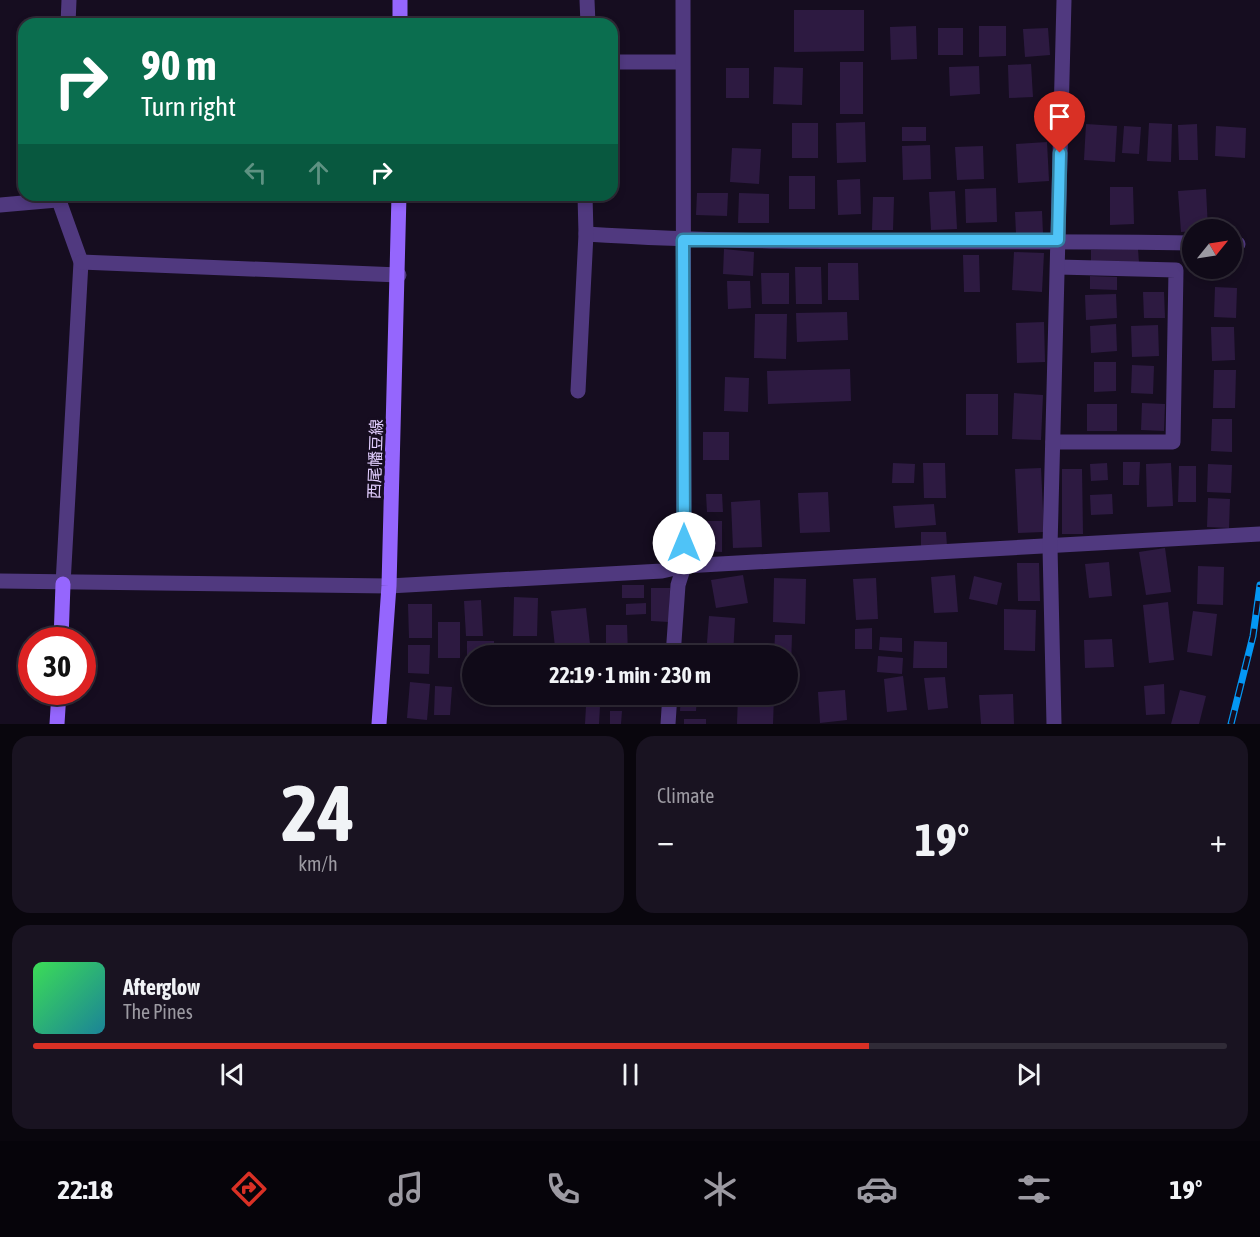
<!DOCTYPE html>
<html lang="en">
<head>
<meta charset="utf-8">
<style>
  :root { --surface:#100a18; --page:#191321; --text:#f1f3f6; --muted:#9c9aa2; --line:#302b37; --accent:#d93025 }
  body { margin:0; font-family:"Asap Condensed","Noto Sans JP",sans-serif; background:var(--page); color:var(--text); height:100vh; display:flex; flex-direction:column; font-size:22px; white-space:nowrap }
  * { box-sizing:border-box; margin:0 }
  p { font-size:20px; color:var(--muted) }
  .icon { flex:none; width:33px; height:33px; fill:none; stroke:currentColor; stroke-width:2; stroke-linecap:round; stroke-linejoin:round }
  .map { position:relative; height:724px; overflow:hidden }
  .drawer { display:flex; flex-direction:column; gap:12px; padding:12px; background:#09060d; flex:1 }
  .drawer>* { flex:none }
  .banner { position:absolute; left:18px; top:18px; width:600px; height:183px; border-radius:18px; box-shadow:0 3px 9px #0003,0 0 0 2px var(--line); background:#0b6e4f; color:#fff; overflow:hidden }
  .needle { width:39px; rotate:60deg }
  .buttons { position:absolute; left:1182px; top:219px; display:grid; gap:12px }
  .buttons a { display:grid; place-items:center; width:60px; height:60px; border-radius:50%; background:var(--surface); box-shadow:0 3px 9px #0003,0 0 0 2px var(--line); font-size:30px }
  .speed { position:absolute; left:18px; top:627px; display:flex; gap:12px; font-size:30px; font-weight:700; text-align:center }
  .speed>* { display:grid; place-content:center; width:78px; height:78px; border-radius:50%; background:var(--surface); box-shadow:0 3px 9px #0003,0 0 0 2px var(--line); line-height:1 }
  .speed .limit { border:9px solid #d22; background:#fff; color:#111 }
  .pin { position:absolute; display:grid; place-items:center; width:51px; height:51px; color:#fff; margin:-62px -26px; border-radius:50% 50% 50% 0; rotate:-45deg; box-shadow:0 0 6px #0007 }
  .pin .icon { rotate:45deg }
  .me { position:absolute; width:66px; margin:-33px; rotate:0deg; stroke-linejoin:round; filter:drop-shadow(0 0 4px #0008) }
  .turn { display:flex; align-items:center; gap:21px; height:126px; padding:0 24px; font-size:27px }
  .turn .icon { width:78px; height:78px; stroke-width:2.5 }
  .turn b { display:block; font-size:42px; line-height:51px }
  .lanes { display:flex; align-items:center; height:57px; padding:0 24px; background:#0003; justify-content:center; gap:30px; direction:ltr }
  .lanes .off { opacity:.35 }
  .big { font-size:45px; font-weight:700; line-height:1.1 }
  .drawer .widget { flex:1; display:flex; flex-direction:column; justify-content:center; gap:9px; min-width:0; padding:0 21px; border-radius:18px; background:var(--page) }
  .drawer .dial { align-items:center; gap:0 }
  .dial b { font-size:78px; line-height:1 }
  .song { display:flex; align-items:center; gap:18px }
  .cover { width:72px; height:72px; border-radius:9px; background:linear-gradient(135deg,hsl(130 70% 55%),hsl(190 70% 35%)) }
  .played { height:6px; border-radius:3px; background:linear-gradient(90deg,var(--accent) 70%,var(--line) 70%) }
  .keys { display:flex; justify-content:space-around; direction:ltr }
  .heat { display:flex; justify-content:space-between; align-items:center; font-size:33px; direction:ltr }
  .drawer .tiles { flex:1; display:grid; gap:12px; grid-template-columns:1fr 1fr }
  .widget:last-child { grid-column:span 2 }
  .trip { position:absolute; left:462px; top:645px; width:336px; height:60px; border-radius:30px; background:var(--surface); box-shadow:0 3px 9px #0003,0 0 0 2px var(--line); font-weight:700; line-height:60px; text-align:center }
  .tab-bar { display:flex; height:96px; justify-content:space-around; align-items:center; background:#06040a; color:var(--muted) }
  .tab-bar .icon { width:42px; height:42px }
  .tab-bar .current { color:var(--accent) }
  .tab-bar b { font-size:27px; color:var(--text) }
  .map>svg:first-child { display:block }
  .building { fill:#2d1a41 }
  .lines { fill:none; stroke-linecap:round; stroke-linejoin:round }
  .street { stroke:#50397f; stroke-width:15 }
  .secondary { stroke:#9566fd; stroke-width:15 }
  .rail-casing { stroke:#0497f4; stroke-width:7 }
  .rail { stroke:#160d20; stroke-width:4.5; stroke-dasharray:14; stroke-linecap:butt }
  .route-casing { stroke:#337fa1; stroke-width:15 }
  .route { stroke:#4fc3f7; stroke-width:10 }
  .labels { text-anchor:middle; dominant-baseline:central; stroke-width:6; stroke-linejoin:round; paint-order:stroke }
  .street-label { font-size:16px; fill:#e1cdfe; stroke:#160d20 }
</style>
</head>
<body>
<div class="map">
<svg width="1260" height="724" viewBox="0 0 1260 724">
  <rect width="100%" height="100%" fill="#160d20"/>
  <!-- building -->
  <g class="building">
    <polygon points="794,10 864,10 864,51 794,52"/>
    <polygon points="916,26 917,59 891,60 890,27"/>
    <polygon points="979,26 1006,26 1006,56 979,57"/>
    <rect x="938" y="28" width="25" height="27"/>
    <polygon points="1048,28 1050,55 1025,57 1023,29"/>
    <rect x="840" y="62" width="23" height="52"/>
    <polygon points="1031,64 1033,97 1009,98 1008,65"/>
    <polygon points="979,66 980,94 950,96 949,67"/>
    <polygon points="774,67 803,68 802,105 773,104"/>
    <rect x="726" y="68" width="23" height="30"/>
    <polygon points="865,122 866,162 837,163 836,123"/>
    <rect x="792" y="123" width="26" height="35"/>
    <polygon points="1149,123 1172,124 1171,162 1147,161"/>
    <polygon points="1086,124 1117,126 1115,162 1084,160"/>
    <polygon points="1197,124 1198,160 1179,160 1178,125"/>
    <polygon points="1124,126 1141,127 1139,154 1122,153"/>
    <polygon points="1216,126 1246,128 1245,158 1215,156"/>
    <rect x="902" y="127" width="24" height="14"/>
    <polygon points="1047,142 1049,181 1018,183 1016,144"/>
    <polygon points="930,145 931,179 903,180 902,146"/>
    <polygon points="983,146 984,179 957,180 955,147"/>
    <polygon points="732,148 761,149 759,184 730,182"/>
    <rect x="789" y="176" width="26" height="33"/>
    <polygon points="860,179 861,214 838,215 837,180"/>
    <polygon points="1110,187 1133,187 1134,224 1110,225"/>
    <polygon points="996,188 997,222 966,223 965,189"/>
    <polygon points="1206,189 1208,230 1181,232 1178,191"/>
    <polygon points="955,191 957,229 931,230 929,192"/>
    <polygon points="697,193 728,193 727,216 696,215"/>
    <polygon points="739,193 769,194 769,223 738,223"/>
    <polygon points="873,197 894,197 893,230 872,230"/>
    <polygon points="1042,211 1043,234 1016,234 1015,212"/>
    <polygon points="724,249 754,252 753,276 723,274"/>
    <polygon points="1138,249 1139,263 1091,265 1091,250"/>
    <polygon points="1014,252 1044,253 1042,292 1012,290"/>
    <polygon points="963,255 979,255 980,292 964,292"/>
    <polygon points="828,263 858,263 859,300 828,300"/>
    <polygon points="795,267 821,267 822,304 796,304"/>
    <polygon points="761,273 789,273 789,304 762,304"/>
    <polygon points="1090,276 1117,277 1117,290 1090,289"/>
    <polygon points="727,281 750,281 751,308 728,309"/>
    <polygon points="1215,287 1237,288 1236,318 1214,317"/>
    <polygon points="1143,292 1164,292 1165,318 1144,318"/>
    <polygon points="1116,294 1117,318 1086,320 1085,295"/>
    <polygon points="847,312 848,340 797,342 796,313"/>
    <polygon points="755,314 787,314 786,359 754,358"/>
    <polygon points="1044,322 1045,362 1017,363 1016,323"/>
    <polygon points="1116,324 1117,351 1091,353 1090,326"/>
    <polygon points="1158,325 1159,356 1132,357 1131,326"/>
    <polygon points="1211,327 1234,327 1235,360 1212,361"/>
    <polygon points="1094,362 1116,362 1116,391 1094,392"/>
    <polygon points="1132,365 1154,366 1153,394 1131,393"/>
    <polygon points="850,369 851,401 768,404 767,371"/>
    <polygon points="1214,370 1236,370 1235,408 1213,408"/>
    <polygon points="725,377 749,378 748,412 724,411"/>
    <polygon points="1014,393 1043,395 1041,440 1012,439"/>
    <rect x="966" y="394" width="32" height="41"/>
    <polygon points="1142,403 1165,404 1164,431 1141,430"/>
    <rect x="1087" y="404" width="30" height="27"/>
    <polygon points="1212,419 1232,419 1232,452 1211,451"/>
    <rect x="703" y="432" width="26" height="28"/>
    <polygon points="1123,462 1140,462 1139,485 1123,485"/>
    <polygon points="893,463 915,464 914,483 892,483"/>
    <polygon points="923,463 945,463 946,498 924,498"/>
    <polygon points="1107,463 1108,480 1091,481 1090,464"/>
    <polygon points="1171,463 1173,506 1147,507 1146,464"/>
    <polygon points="1208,464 1232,465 1231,493 1207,492"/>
    <polygon points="1179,466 1196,466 1196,502 1178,502"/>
    <polygon points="1041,468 1044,532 1018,533 1015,469"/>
    <polygon points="1062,469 1082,469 1083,534 1062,534"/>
    <polygon points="828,492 830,532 800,533 798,493"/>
    <polygon points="706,494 722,494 723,512 707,512"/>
    <polygon points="1112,494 1113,514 1091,515 1090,495"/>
    <polygon points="1208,498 1230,499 1229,528 1207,527"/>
    <polygon points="760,500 762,547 733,548 731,502"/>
    <polygon points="934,504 936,525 895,528 893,506"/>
    <polygon points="702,521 722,521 722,552 702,551"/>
    <polygon points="921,532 946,532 947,546 921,546"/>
    <polygon points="1165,548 1171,592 1146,595 1139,552"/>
    <polygon points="1109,562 1112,596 1089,598 1085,564"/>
    <polygon points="1017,563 1039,563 1040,601 1018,601"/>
    <polygon points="1198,566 1224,567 1223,605 1197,604"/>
    <polygon points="743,575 748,603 716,608 711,580"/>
    <polygon points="955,575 958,612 934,613 931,577"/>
    <polygon points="974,576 1002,583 997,605 969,599"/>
    <polygon points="774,578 806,579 805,624 773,622"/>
    <polygon points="876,578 878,619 856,620 853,579"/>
    <rect x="622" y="585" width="22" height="13"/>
    <polygon points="651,588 670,588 669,622 651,621"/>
    <polygon points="514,597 538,598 537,636 513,636"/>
    <polygon points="481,600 483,636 466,636 464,601"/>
    <polygon points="1168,602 1174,660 1149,663 1143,605"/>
    <polygon points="646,603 646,614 626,615 626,604"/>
    <polygon points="408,604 432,604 432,638 409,638"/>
    <polygon points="586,608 591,653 556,656 551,611"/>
    <polygon points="1004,609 1036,610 1035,651 1004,650"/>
    <polygon points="1193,611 1217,614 1212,656 1187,652"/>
    <polygon points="709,616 735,618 733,656 706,656"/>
    <rect x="438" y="622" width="22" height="36"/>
    <polygon points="606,625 627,625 628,654 606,654"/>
    <polygon points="872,628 872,649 855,649 855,629"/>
    <polygon points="775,635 792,635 791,666 788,665 788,656 774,656"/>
    <polygon points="880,637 902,638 902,652 879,650"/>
    <polygon points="1112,639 1114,667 1085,668 1084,640"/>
    <rect x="467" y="641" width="27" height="14"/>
    <polygon points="914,641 947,642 947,668 913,668"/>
    <polygon points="408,645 430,645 429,674 408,673"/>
    <polygon points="504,648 529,649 529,656 504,656"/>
    <polygon points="637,649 663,650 663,656 637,656"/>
    <polygon points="878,656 903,658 902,674 877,672"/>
    <polygon points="903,676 907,710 887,712 884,679"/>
    <polygon points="945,677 948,708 928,710 924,678"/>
    <polygon points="410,682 430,684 427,720 407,718"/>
    <polygon points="1164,684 1165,714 1146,715 1144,686"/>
    <polygon points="435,686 452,687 450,715 434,715"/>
    <polygon points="845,690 847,720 820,723 818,692"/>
    <polygon points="1180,690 1206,696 1199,724 1171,724"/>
    <polygon points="606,694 629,694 629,698 606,700"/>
    <rect x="636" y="694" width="26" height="3"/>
    <polygon points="681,694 697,694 696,711 680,711"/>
    <polygon points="1013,694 1014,724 981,724 979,695"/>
    <polygon points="738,696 774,696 773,724 737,724"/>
    <polygon points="586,706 600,706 599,724 585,724"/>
    <polygon points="610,711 622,711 621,724 610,724"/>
    <rect x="684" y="719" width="22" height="5"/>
  </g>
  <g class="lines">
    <!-- street -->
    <g class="street">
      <polyline points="587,0 588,24"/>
      <polyline points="68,24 69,0"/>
      <polyline points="612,62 682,62"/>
      <polyline points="57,195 81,262 63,584"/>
      <polyline points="0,205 57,200"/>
      <path d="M586,234C788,247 990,239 1192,243"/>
      <polyline points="1232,244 1238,244"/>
      <polyline points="81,262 399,275"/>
      <polyline points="578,391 586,234 585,195"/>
      <polyline points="1053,442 1173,442 1176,270 1058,267"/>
      <polyline points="0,581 389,586 662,571 684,566 1260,534"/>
      <polyline points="673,656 678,585 684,566 683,0"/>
      <polyline points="668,724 670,694"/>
      <polyline points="1054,724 1050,547 1064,0"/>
    </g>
    <!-- secondary -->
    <g class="secondary">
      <polyline points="400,24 400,0"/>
      <polyline points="61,640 63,584"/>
      <polyline points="57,724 59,692"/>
      <polyline points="379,724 389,586 399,195"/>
    </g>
    <!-- rail casing -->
    <g class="rail-casing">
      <polyline id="rail" points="1231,724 1253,636 1260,585"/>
    </g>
    <!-- rail -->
    <use href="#rail" class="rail"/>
  </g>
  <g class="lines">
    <!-- route casing -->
    <g class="route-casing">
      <polyline id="route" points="684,543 683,240 1058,240 1060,153"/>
    </g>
    <!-- route -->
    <use href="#route" class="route"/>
  </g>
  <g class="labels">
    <!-- street labels -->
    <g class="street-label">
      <text transform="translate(375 459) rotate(-88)">西尾幡豆線</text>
    </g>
  </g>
</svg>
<div class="buttons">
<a><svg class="needle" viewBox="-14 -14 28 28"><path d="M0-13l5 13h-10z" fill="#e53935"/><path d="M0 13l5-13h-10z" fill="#9c9aa2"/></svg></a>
</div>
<div class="speed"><div class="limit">30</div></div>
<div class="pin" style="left:1060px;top:153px;background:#d93025"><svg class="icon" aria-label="arrive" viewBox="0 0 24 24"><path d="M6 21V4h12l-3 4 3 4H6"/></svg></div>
<svg class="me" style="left:684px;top:543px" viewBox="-20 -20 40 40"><circle r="19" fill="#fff"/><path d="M0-13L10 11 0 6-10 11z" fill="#4fc3f7"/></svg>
<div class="trip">22:19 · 1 min · 230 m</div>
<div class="banner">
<div class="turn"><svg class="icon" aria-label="right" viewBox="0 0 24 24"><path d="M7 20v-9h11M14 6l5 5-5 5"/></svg><div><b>90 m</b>Turn right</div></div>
<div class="lanes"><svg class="icon off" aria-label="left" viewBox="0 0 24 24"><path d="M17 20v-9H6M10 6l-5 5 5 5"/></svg><svg class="icon off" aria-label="ahead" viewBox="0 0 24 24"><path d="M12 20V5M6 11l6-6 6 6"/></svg><svg class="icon" aria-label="right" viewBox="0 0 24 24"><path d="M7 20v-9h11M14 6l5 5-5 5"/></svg></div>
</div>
</div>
<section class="drawer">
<div class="tiles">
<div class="widget dial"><b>24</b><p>km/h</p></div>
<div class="widget"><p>Climate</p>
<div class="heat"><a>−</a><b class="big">19°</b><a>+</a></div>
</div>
<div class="widget">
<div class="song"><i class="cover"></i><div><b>Afterglow</b><p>The Pines</p></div></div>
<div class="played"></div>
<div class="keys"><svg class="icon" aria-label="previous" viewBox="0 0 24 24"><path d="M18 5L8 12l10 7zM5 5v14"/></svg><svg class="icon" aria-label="pause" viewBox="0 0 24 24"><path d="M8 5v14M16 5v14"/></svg><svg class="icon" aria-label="next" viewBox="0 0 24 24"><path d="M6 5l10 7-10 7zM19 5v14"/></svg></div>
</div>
</div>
</section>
<nav class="tab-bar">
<b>22:18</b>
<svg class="icon current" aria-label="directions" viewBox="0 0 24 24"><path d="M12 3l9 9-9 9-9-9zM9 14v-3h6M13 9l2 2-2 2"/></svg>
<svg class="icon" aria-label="music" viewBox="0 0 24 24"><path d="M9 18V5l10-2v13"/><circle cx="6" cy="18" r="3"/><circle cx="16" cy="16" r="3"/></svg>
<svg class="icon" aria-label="phone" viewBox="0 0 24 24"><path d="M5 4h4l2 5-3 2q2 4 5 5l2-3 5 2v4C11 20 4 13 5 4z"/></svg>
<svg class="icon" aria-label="climate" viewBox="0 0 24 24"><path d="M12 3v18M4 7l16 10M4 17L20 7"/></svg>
<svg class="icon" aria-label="car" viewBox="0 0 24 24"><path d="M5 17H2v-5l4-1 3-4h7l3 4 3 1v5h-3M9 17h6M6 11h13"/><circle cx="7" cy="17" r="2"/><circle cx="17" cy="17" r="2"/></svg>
<svg class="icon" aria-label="filters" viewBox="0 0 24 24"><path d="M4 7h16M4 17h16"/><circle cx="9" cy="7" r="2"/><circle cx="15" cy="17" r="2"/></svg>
<b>19°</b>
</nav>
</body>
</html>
